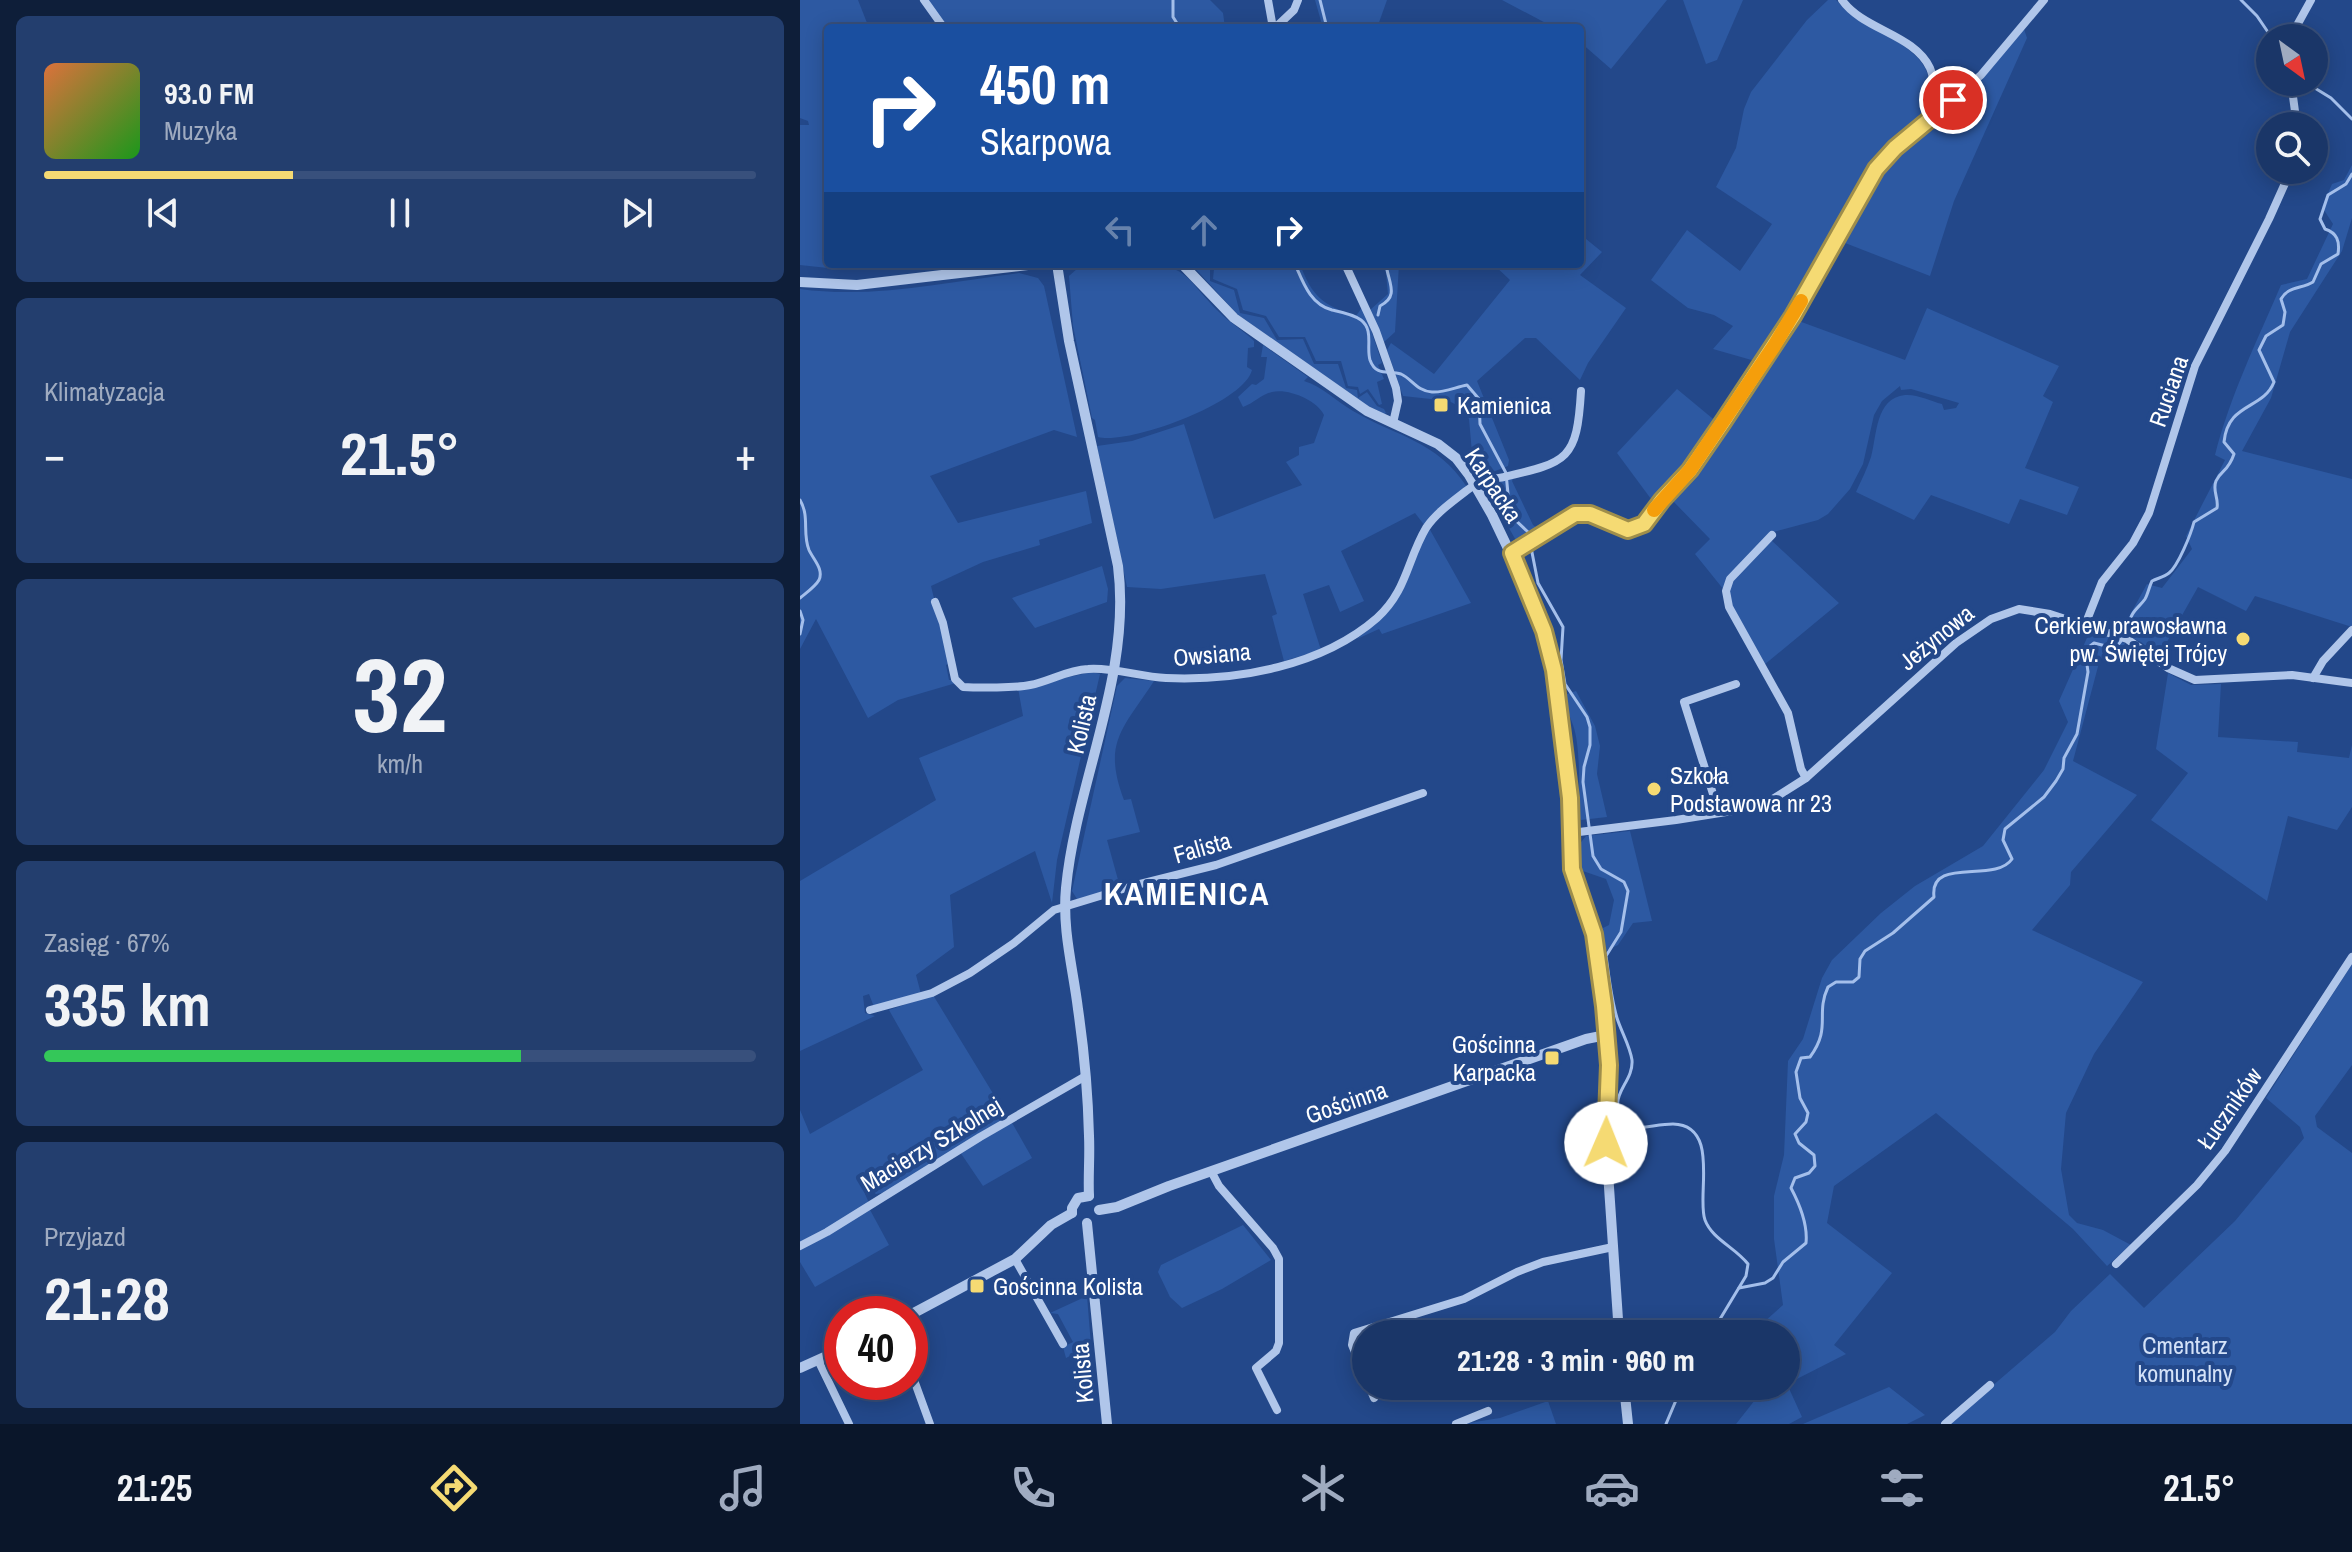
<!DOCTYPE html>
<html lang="pl">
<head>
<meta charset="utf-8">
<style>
  :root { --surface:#1a3668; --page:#233e6e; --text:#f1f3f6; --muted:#9fabc0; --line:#38507c; --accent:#f5da73 }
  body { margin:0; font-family:"Archivo Narrow",sans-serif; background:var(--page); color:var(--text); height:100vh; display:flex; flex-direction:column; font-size:30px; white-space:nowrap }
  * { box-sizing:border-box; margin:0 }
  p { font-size:26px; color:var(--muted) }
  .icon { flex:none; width:44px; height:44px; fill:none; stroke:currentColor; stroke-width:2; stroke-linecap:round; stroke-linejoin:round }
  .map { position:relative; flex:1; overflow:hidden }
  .side { display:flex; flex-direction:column; gap:16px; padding:16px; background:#0e1e39; width:800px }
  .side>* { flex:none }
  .hud { position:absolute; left:24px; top:24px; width:760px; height:244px; border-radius:8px; box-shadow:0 4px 20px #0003,0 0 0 2px var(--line); background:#1a4fa0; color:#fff; overflow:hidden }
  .needle { width:52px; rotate:147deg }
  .tools { position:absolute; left:1456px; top:24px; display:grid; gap:16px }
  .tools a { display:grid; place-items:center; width:72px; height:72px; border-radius:50%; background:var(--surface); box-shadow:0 4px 20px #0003,0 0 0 2px var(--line); font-size:40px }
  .speed { position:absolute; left:24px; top:1296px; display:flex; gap:16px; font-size:40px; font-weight:700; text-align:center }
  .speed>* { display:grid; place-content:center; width:104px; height:104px; border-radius:50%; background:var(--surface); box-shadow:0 4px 20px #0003,0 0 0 2px var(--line); line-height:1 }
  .speed .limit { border:12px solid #d22; background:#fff; color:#111 }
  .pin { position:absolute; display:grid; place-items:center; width:68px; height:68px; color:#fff; margin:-34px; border:4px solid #fff; border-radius:50%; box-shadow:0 2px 8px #0007 }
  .me { position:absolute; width:88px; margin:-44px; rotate:1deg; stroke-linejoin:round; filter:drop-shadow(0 0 6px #0008) }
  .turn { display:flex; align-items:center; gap:28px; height:168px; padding:0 24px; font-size:36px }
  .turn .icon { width:104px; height:104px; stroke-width:2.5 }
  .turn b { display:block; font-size:56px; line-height:68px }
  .lanes { display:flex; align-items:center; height:76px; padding:0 24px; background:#0003; justify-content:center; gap:40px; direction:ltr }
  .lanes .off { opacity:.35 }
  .big { font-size:60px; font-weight:800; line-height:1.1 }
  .side .widget { flex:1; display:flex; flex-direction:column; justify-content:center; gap:12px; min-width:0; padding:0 28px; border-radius:12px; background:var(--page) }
  .side .dial { align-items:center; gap:0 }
  .dial b { font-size:104px; line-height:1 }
  .song { display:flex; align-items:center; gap:24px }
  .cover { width:96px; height:96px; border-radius:12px; background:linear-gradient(135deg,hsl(20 70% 55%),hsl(120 70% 35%)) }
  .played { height:8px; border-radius:4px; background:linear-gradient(90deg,var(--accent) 35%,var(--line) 35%) }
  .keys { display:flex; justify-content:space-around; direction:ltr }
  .heat { display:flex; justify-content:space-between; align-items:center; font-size:44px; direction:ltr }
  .charge { height:12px; border-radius:6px; background:linear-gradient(90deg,#34c759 67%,var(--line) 0) }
  .trip { position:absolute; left:552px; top:1320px; width:448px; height:80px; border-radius:40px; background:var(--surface); box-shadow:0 4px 20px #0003,0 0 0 2px var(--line); font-weight:800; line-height:80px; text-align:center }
  .tabs { display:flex; height:128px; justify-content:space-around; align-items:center; background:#0a162a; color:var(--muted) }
  .tabs .icon { width:56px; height:56px }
  .tabs .current { color:var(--accent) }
  .tabs b { font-size:36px; color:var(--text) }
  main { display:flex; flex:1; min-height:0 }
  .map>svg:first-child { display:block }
  .green { fill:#2d59a2 }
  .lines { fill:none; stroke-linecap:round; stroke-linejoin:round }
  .stream { stroke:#a4bfeb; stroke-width:3 }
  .minor { stroke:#b0c6ea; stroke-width:8 }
  .tertiary { stroke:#b0c6ea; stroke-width:10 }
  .route-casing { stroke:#9f8e4b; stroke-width:20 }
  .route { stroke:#f5da73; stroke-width:14 }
  .slow { stroke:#f59e0b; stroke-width:14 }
  .poi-dot { fill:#f5da73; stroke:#23488a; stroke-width:3 }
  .labels { text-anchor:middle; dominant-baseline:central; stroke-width:8; stroke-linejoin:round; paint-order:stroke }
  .street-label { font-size:24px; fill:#fff; stroke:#23488a }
  .poi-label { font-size:24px; fill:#fff; stroke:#23488a; text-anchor:start }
  .park-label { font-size:24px; fill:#d4e2f8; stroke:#23488a }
  .district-label { font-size:32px; font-weight:bold; letter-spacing:2px; fill:#fff; stroke:#23488a }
</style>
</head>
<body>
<main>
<section class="side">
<div class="widget">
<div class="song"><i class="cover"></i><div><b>93.0 FM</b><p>Muzyka</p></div></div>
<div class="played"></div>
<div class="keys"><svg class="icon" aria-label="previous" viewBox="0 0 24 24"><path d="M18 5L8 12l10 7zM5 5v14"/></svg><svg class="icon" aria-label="pause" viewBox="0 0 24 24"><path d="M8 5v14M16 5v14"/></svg><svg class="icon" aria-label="next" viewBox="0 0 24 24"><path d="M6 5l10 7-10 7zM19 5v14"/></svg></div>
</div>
<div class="widget"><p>Klimatyzacja</p>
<div class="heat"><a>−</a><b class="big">21.5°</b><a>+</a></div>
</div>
<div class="widget dial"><b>32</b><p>km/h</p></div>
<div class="widget"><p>Zasięg · 67%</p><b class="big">335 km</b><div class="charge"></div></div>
<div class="widget"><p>Przyjazd</p><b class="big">21:28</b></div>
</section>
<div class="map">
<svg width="1552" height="1424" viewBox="0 0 1552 1424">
  <rect width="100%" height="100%" fill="#23488a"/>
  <!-- green -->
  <g class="green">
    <polygon points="0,0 58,0 69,28 28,28 28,264 37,264 37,269 0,265 0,125 9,125 8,121 0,118"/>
    <polygon points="127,0 410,0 423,13 425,28 147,28"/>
    <polygon points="515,0 587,0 577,28 523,28"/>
    <polygon points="702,0 867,0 811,69 780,42 780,28 755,28"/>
    <polygon points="883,0 943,0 917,60 906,64"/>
    <path d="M1028,0H1036C1058,24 1112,42 1125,68C1132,81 1129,97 1133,110L1067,177L990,314L960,360L955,361L913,349L933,326L914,315L888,308L851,280L887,230L940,271L972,224L916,187L936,148L944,109L951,92L1007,20Z"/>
    <polygon points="1224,29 1227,38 1154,201 1130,276 1040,241 1077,174 1097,151 1183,76"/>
    <path d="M1552,165V218L1542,251L1490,332L1471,398L1442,451L1552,479V627L1455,596L1446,611L1398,587L1359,656L1341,642L1320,633L1347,584L1362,588L1392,549L1386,536L1425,460L1415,455C1430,396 1457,341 1481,285L1507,279L1533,224L1522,207L1532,184L1544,180Z"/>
    <polygon points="780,234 802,252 780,275 826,308 788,363 780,380 736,338 725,338 677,381 709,460 708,466 680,477 673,464 669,419 662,408 649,401 603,396 587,350 591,343 634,374 710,280 693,264 780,264"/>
    <path d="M330,264C390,264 381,274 419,312C430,323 443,330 454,341V347L448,348L447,367L452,370C444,403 329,445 298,437L295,420L292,418L273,326L269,276L278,268Z"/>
    <polygon points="391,264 399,264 410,269 410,281 434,290 440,313 464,318 477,340 503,339 514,364 538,364 546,388 557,390 558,398 567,392 577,406 584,409 586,413 592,411 584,414 568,406 438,315"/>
    <path d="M405,264H500C512,297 523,305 556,316L563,306L582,363L578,365L584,379L577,382L582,404L579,405L568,389L560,394L558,387L548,386L541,361H516L505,337H479L466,316L443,310L437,289L413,279L414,269Z"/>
    <polygon points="585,264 599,264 595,332 584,342 570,310 588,294"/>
    <path d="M219,273L238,278L244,286L277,437L254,430L130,476L158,523L286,491L292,523L239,540L240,545L183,562L131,586L150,663L146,665L149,680H153L156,683L98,700L68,718L16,619L0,649V289C72,299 147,282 219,273Z"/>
    <path d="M1127,308L1259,366L1243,396L1253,402L1225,468L1279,487L1267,515L1220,499L1209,524L1131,495L1114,520L1056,492C1061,481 1067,469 1071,457C1077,436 1075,398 1105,395C1117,394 1131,401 1142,404L1144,410L1156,408L1159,403L1111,389L1101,390L1100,386L1082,401L1074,415L1063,464L1050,489L1028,514L1018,520L973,532L924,590L895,554L910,539L870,498L896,468L996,320L1105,360Z"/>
    <path d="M463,345L508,377L504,381C523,387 536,401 553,411C597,437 636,440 667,487L625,526L615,513L541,551L564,601L540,612L529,585L503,594L521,650L484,661L472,616L477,614L465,574L361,589L327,587L297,446L332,441L384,424L414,519L502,485L486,462L499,455V447L514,443L524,415C517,400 488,388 472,392C460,395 454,403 443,407L438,397L452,384L456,385L464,379L467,357H461Z"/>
    <polygon points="877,389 918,423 884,468 854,503 817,453"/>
    <polygon points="714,477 712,481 733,525 741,531 718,544 684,484"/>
    <polygon points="629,528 671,603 582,634 579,629 557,639 583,616"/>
    <path d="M971,540L1039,603L964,665C954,647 920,601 932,581C941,566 959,553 971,540Z"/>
    <polygon points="302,566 308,589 307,602 235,628 212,598"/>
    <polygon points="1290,631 1325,643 1322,650 1300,659 1273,761 1337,795 1271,872 1270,885 1232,930 1343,982 1294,1054 1266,1113 1261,1169 1269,1215 1277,1223 1303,1230 1331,1245 1307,1266 1273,1229 1136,1113 1034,1186 1027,1223 1092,1273 1034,1345 1046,1354 987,1384 1002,1417 989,1424 936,1424 966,1386 986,1386 986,1334 965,1334 964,1322 983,1305 974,1239 974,1196 984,1155 988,1061 1003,1039 1022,978 1032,960 1081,913 1115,886 1183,846 1244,770 1268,722 1259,701"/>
    <polygon points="292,672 300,674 257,860 252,903 235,851 150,895 154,947 116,975 121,994 74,1007 69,994 63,996 65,1013 75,1016 0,1051 0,881 136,800 119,758 223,716 218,688"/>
    <polygon points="1368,673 1391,685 1421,684 1418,737 1498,742 1497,752 1549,758 1552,745 1552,807 1537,830 1488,816 1467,901 1351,820 1388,773 1356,749"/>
    <path d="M325,678L354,681C323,729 302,742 324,800L331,799L340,832L307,840L320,887L277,899L272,891L317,686Z"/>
    <path d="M776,691L795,726L800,746L797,774L807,817L781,820L779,817C779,793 781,747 773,725C770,716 765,707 764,695Z"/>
    <polygon points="830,831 852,921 833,923 818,945 803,952 802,946 805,944 803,928 809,925 814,900 806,879 780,870 778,846 786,836"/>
    <polygon points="1552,964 1552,1065 1515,1116 1517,1127 1552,1153 1552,1424 1148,1424 1255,1332 1271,1311 1310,1274 1344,1308 1435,1221 1504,1138 1500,1127 1466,1098"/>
    <polygon points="133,995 208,1118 86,1192 76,1194 71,1190 65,1194 69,1203 0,1244 0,1110 10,1134 123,1070 89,1010"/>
    <polygon points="211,1121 232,1158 183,1186 160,1152"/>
    <polygon points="69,1208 89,1245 15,1287 0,1262 0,1248"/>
    <polygon points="443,1225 471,1260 422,1289 382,1308 370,1297 358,1272 361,1265"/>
    <polygon points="287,1296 291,1345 266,1358 263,1347 273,1342 258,1314 250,1313"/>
    <polygon points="1089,1387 1125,1415 1107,1424 1003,1424"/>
    <polygon points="748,1401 756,1424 662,1424 700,1418"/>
  </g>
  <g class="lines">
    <!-- stream -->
    <g class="stream">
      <polyline points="373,0 373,17 380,28"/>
      <polyline points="520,0 527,28"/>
      <polyline points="1441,0 1457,16 1472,38"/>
      <polyline points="1505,82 1531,98 1552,119"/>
      <path d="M495,264C503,282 510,304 532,310C541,312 553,314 561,320C574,330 566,347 570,360C576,377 589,370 601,374C612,379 617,391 632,392C643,393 656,387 667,385L679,399L680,424L706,473L710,515L728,532L738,583L763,627L761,660L765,684L787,717L790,727V745L784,767L783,782L793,856L801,869L824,882L828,891L821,932L806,956C809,977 811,998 817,1018C821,1031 830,1046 832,1060C834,1086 800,1097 830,1128C845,1128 860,1124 873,1124C921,1125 896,1197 905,1220C912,1239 936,1248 948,1264L946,1276L911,1334"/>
      <path d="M578,315L580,306C600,296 588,282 586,264"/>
      <path d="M0,500C10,517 2,533 9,550C13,559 24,569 19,580C15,587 6,593 0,598"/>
      <polyline points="0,611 3,620 0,634"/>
      <path d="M939,1288L965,1283L973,1278L983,1262L1006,1243C1008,1224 1000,1205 991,1188L995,1178L1009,1173L1015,1166L1014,1155L999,1143L995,1134L1006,1122L1008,1113L1000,1098L996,1072L1001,1058L1010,1057C1032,1027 1015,1015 1028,987L1036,982H1053L1059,977L1060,959L1065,951L1093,933L1134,897C1129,856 1195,884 1212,859L1203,840L1205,829L1244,797L1256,781L1263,769L1264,758L1277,734L1288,672L1285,650L1294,643L1314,648C1327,639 1326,627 1332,615C1335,609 1341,605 1345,599C1348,594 1349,587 1352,581C1358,578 1364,577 1369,573C1378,566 1391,534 1394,522L1417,508C1419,498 1412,491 1416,481C1421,470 1428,472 1434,454L1424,442C1428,402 1463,410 1474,382L1459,350L1466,336L1483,325L1485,312L1481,299C1488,286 1502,289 1513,282L1521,264L1538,254C1540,241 1537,233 1525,229L1520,219L1528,195L1546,184L1552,174"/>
      <polyline points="866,1424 882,1386"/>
    </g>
    <!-- minor -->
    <g class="minor">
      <polyline points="124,0 144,28"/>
      <polyline points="468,0 473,28"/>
      <path d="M1042,0C1063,30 1114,34 1130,68C1136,82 1134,97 1139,111"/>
      <polyline points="475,28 494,10 498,0"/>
      <polyline points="1490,38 1511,0"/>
      <polyline points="1491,82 1497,126"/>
      <polyline points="545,264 576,331 596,388 598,401 593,423"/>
      <polyline points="972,535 930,579 926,591 929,607 988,713 1001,769 1006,778"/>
      <polyline points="712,553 775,514 790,514 828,530 844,524 862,500 890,470 911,439 993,316 1076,169 1095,148 1181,75 1244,0"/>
      <path d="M135,602L143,623L155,679L163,687C178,688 216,688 230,685C250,681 267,670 288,669C314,667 340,677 366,678C438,681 522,666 577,618C607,591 607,560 626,528C636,513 652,502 666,491C681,480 687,480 704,477C768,462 777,460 781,391"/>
      <polyline points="1285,625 1302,582 1333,543 1349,513 1395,366 1469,219 1491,170"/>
      <polyline points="1513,678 1523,661 1552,630"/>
      <polyline points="919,813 884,702 936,684"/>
      <polyline points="771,833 876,820 945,809 968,802 1006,778 1156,643 1191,619 1219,609 1250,614 1327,639 1368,668 1395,680 1492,675 1552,683"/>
      <polyline points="70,1010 132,993 170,973 214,943 254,910 336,885 416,865 623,793"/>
      <polyline points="411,1171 419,1186 473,1248 479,1259 479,1343 476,1351 456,1368 477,1410"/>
      <polyline points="0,1246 27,1232 180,1137 284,1077"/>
      <polyline points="215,1259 263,1344"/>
      <polyline points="1316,1264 1397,1185 1425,1151 1552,957"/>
      <polyline points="18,1360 49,1424"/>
      <polyline points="110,1369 130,1424"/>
      <polyline points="566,1379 552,1345 554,1333 664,1299 717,1272 743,1262 813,1247"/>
      <polyline points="569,1386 574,1398"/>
      <polyline points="754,1396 784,1386"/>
      <polyline points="656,1424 688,1411"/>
      <polyline points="1145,1424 1190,1385"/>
    </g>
    <!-- tertiary -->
    <g class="tertiary">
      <path d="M257,264L269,341L318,566C332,676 276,782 266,888C262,930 273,968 278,1009C284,1050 288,1094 289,1136C290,1156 288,1176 289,1196"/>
      <polyline points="382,264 434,318 567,411 638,444 656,458 669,475 692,515 726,586 744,631 754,670 770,798 772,869 794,934 804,1006 809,1065 806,1143 819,1334"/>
      <polyline points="0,282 57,285 236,264"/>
      <polyline points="299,1210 317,1207 369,1186 786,1039 806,1035"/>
      <polyline points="272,1213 272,1208 278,1198 289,1196"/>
      <polyline points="287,1223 307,1424"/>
      <polyline points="110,1315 215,1259 251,1225 272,1213"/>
      <polyline points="0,1368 42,1349"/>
      <polyline points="824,1386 828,1424"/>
    </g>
  </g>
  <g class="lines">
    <!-- route casing -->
    <g class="route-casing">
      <polyline id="route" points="806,1143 809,1065 804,1006 794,934 772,869 770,798 754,670 744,631 712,553 775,514 790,514 828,530 844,524 862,500 890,470 923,422 993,316 1076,169 1095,148 1153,100"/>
    </g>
    <!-- route -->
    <use href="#route" class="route"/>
    <!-- slow -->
    <polyline class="slow" points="854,510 890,470 974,346 1001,301"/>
  </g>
  <!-- markers -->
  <g class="poi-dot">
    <rect x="633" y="397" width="16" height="16" rx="4"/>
    <circle cx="1443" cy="639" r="8"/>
    <circle cx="854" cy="789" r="8"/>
    <rect x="744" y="1050" width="16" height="16" rx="4"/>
    <rect x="169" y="1278" width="16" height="16" rx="4"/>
  </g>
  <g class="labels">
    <!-- street labels -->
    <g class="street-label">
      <text transform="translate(1368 391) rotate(-71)">Ruciana</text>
      <text transform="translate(694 485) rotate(57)">Karpacka</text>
      <text transform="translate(1136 637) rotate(-39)">Jeżynowa</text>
      <text transform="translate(412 654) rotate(-5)">Owsiana</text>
      <text transform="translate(281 724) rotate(-77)">Kolista</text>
      <text transform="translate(402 847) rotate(-16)">Falista</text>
      <text transform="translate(546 1102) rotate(-19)">Gościnna</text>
      <text transform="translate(1429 1108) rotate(-55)">Łuczników</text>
      <text transform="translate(131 1144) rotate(-31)">Macierzy Szkolnej</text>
      <text transform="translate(282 1373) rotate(-95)">Kolista</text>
    </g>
    <!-- poi labels -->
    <g class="poi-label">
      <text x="657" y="405">Kamienica</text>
      <text x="1427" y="625" text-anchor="end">Cerkiew prawosławna<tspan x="1427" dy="28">pw. Świętej Trójcy</tspan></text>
      <text x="870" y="775">Szkoła<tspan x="870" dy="28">Podstawowa nr 23</tspan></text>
      <text x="736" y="1044" text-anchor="end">Gościnna<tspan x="736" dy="28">Karpacka</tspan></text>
      <text x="193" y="1286">Gościnna Kolista</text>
    </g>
    <!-- park labels -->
    <g class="park-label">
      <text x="1385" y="1345">Cmentarz<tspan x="1385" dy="28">komunalny</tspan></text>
    </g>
    <!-- district labels -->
    <g class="district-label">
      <text x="387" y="893">KAMIENICA</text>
    </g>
  </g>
</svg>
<div class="tools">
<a><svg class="needle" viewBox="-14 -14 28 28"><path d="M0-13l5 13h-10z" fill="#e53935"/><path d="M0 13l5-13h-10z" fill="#9fabc0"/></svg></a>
<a><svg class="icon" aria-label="search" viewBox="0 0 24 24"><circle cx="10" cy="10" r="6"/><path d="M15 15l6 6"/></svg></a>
</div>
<div class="speed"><div class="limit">40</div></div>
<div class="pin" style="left:1153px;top:100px;background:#d93025"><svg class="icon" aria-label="arrive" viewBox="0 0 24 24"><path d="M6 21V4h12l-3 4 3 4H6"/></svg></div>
<svg class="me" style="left:806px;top:1143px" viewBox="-20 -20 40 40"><circle r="19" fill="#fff"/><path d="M0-13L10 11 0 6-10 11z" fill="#f5da73"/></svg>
<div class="trip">21:28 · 3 min · 960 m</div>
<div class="hud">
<div class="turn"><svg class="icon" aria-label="right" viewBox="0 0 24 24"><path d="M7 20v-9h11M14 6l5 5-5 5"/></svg><div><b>450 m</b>Skarpowa</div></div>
<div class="lanes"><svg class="icon off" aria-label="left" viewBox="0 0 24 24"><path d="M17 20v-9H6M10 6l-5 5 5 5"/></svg><svg class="icon off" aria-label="ahead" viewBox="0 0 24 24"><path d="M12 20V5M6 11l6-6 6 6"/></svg><svg class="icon" aria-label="right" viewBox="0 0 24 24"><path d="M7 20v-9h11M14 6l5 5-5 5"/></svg></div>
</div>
</div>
</main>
<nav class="tabs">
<b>21:25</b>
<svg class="icon current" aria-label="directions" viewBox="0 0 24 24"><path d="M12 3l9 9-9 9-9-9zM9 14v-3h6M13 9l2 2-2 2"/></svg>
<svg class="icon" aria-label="music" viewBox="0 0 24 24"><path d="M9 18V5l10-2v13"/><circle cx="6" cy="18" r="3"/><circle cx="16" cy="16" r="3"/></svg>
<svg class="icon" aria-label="phone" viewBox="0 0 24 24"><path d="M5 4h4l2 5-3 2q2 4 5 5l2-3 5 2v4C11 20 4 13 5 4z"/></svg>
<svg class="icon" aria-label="climate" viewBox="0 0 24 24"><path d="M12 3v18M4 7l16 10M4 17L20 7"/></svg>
<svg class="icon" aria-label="car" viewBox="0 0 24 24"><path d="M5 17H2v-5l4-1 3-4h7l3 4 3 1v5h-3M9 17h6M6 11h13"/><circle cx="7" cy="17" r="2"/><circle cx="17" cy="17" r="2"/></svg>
<svg class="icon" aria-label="filters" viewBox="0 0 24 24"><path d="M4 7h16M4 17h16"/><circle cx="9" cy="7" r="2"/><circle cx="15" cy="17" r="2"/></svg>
<b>21.5°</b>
</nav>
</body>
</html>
